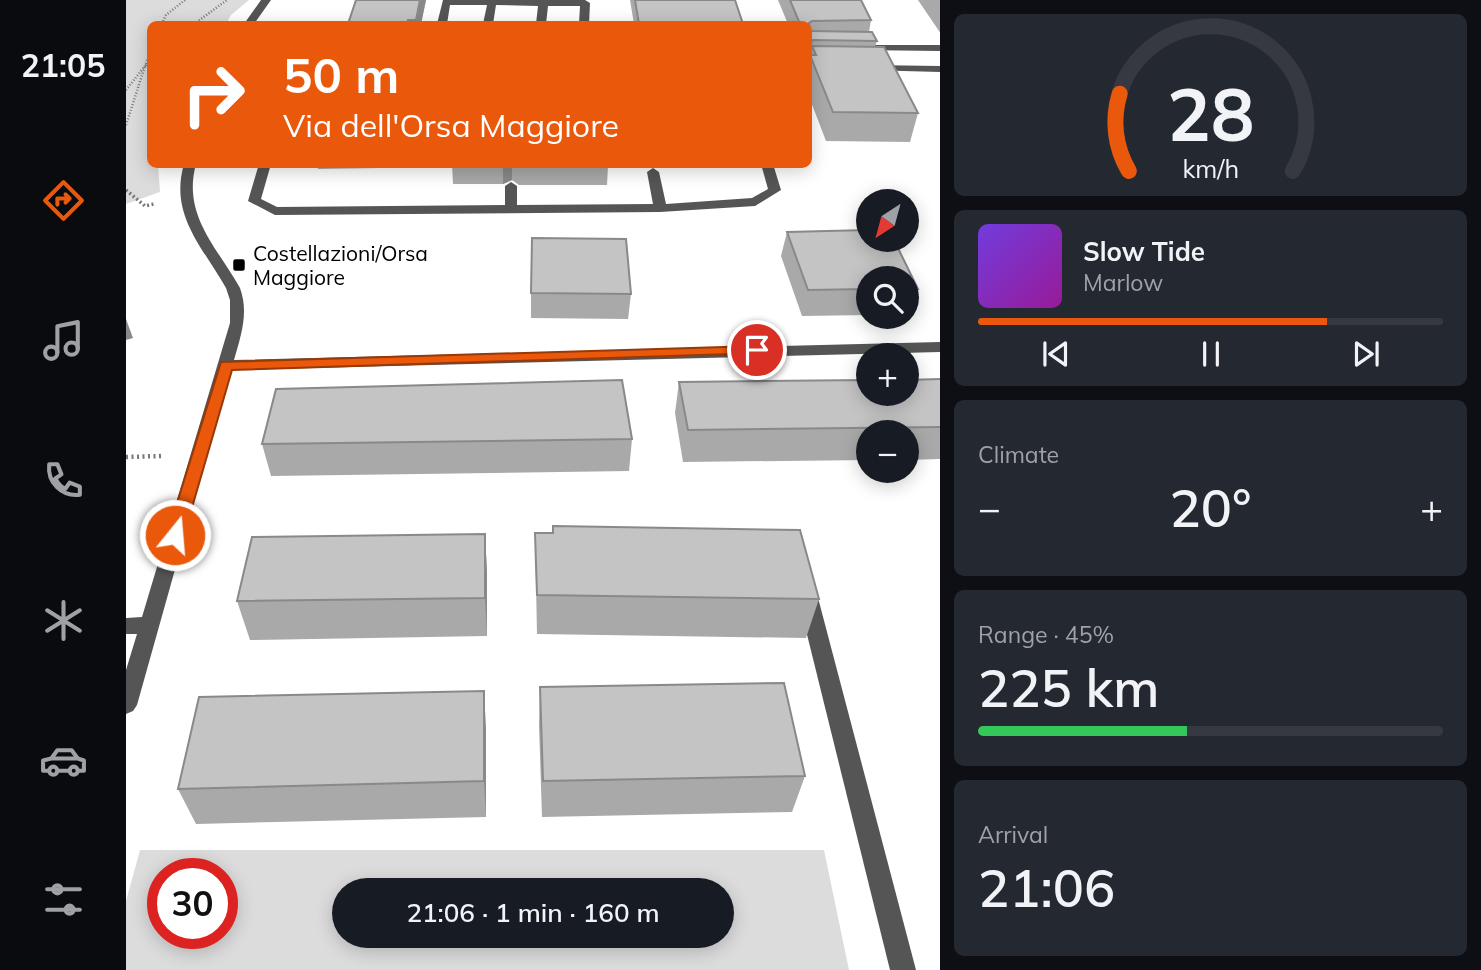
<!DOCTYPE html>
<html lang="en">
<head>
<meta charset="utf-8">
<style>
  :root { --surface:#171b24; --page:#242831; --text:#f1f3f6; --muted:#9ea1a6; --line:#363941; --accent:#ea580c }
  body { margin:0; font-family:Mulish,sans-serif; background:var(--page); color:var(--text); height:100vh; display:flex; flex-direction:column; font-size:26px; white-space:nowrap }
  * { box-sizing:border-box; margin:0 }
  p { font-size:23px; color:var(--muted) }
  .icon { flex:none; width:38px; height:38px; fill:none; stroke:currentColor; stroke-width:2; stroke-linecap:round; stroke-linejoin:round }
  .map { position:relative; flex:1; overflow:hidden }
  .panel { display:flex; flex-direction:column; gap:14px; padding:14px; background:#0d0f14; width:541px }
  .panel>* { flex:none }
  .hud { position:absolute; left:21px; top:21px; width:665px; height:147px; border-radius:10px; box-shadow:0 4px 18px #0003; background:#ea580c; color:#fff; overflow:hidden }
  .needle { width:46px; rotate:216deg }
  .buttons { position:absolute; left:730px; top:189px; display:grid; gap:14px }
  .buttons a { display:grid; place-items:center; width:63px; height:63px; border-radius:50%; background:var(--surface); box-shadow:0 4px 18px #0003; font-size:35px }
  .speed { position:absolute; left:21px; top:858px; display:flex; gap:14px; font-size:35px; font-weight:700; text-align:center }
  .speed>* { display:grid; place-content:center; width:91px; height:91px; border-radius:50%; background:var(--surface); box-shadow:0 4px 18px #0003; line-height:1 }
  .speed .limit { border:10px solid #d22; background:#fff; color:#111 }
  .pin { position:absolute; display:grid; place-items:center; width:60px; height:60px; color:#fff; margin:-30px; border:4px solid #fff; border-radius:50%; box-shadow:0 2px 7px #0007 }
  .me { position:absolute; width:77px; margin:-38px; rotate:17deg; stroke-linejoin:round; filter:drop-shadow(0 0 5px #0008) }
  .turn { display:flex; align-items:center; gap:24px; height:147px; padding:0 21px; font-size:32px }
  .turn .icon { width:91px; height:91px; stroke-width:2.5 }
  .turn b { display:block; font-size:49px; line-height:60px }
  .big { font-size:52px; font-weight:600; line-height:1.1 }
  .panel .card { flex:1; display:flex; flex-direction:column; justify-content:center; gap:10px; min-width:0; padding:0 24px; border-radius:10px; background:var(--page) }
  .panel .dial { align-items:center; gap:0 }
  .dial svg { height:182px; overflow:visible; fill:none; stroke:var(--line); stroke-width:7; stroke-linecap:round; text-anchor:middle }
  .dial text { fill:var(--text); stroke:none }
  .song { display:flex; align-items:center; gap:21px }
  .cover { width:84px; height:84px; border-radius:10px; background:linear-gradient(135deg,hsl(260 70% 55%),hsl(300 70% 35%)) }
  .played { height:7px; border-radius:4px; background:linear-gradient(90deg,var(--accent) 75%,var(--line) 75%) }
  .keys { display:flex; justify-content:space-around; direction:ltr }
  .heat { display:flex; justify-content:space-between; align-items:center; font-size:38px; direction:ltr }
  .charge { height:10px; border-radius:5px; background:linear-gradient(90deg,#34c759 45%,var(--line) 0) }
  .trip { position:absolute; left:206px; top:878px; width:402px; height:70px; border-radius:35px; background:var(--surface); box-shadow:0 4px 18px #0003; font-weight:600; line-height:70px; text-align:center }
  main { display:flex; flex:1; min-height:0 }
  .dock { display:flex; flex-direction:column; width:126px; justify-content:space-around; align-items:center; background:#090b0e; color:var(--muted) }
  .dock .icon { width:49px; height:49px }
  .dock .selected { color:var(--accent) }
  .dock b { font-size:32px; color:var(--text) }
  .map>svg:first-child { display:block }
  .green { fill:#dcdcdc; fill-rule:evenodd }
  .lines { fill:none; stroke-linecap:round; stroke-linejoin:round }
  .path-far2 { stroke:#777; stroke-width:2.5; stroke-dasharray:1 2; stroke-linecap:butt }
  .path-far1 { stroke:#777; stroke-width:3.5; stroke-dasharray:2 2.5; stroke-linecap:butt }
  .path { stroke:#777; stroke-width:4.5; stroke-dasharray:2 3.5; stroke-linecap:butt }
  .minor { fill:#555; fill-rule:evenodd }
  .wall { fill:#a9a9a9 }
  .shaded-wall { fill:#898989 }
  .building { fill:#c4c4c4; stroke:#898989; stroke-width:2 }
  .route { fill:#ea580c; stroke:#983908; stroke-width:2 }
  .poi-dot { fill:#000; stroke:#fff; stroke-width:2.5 }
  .labels { text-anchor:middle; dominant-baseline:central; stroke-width:6; stroke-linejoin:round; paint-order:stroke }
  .far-poi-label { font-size:21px; fill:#000; stroke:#fff; text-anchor:start }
</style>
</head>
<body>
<main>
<nav class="dock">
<b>21:05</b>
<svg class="icon selected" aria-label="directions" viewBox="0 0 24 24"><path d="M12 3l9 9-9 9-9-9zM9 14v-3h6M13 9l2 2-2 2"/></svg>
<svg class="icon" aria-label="music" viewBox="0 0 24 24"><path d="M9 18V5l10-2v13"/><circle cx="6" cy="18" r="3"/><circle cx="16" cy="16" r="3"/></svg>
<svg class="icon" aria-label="phone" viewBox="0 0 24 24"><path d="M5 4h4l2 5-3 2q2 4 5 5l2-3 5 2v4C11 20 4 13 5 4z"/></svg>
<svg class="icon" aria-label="climate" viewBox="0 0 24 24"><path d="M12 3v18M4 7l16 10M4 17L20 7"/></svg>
<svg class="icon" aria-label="car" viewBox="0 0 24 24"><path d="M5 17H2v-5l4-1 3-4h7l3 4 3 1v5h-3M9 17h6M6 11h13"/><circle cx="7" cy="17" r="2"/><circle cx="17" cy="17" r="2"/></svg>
<svg class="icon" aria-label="filters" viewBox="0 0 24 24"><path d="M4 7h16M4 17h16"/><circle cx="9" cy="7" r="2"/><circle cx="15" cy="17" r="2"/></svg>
</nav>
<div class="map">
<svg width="815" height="970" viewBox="0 0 815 970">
  <rect width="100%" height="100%" fill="#fff"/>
  <!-- green -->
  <g class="green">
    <polygon points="0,0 123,0 105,15 100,24 24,24 24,164 32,165 34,192 0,204"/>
    <path d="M14,850H698L723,970H0V901ZM37,873H96V933H37ZM219,891H597V936H219Z"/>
  </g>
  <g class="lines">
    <!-- path-far2 -->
    <g class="path-far2">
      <polyline points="36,24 40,15 59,0"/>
      <polyline points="68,24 101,0"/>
      <polyline points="0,90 19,66 24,53"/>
      <polyline points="0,125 19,66 24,61"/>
    </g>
    <!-- path-far1 -->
    <polyline class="path-far1" points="0,190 19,206 28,204"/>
    <!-- path -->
    <polyline class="path" points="0,457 35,456"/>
    <!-- minor -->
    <g class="minor">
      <polygon points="135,0 145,0 128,24 118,24"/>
      <polygon points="317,0 459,0 464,3 463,24 453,24 454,6 422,6 420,24 410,24 412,6 370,5 367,24 357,24 361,5 324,5 321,24 311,24"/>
      <polygon points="737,45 815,45 815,51 733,50 732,48"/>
      <polygon points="745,65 815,66 815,72 741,70 741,66"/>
      <path d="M58,164H70C56,215 91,247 114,288C123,313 115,335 108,360L815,342V352L105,370L11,705L7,711L0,714V670L11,634H0V618L16,617L104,323V300L100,288C77,247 43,215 58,164Z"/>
      <polygon points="133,164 145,164 135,199 151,207 379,205 379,186 385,182 391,186 391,205 527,204 521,172 527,168 533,172 540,204 626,198 642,189 635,164 647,164 655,190 629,206 534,212 149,215 122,201"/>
      <polygon points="681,586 688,589 691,594 790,970 764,970 671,594 674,589"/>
    </g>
  </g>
  <!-- wall -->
  <g class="wall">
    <polygon points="300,0 295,24 222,24"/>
    <polygon points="504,0 609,0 617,24 508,24"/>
    <polygon points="652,0 735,0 745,20 743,32 751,41 749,47 792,113 784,142 700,141 682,94 682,24 662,24"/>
    <polygon points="792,0 815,0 815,34"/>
    <polygon points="191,164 255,164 254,168 192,169"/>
    <polygon points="326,164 615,164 615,168 482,166 481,185 393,185 386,180 377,184 327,184"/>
    <polygon points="742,230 742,240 768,240 792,289 784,314 780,314 780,278 742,278 742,315 676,316 655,256 661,232"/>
    <polygon points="405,293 505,294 502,319 405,318"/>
    <polygon points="815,379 815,459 780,460 780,432 742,432 742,460 557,462 549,413 553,382"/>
    <polygon points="506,439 503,471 145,476 136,444"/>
    <polygon points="409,533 693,599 680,638 411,634"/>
    <polygon points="359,534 361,573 361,636 124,640 111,601"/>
    <polygon points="414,687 679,776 666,812 416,817 413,725"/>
    <polygon points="360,728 360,817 70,824 52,789"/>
  </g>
  <!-- shaded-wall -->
  <g class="shaded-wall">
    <polygon points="294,0 300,0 295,24 290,24 290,20"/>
    <polygon points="377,164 386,164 386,180 377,184"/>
    <polygon points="0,319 7,338 0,340"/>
    <polygon points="359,534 361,573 361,636 359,598"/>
    <polygon points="358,691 360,728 360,817 358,781"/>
  </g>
  <!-- building -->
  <g class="building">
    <polygon points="230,0 294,0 290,20 282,20 281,24 222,24"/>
    <polygon points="509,0 609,0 617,24 513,24"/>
    <polygon points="664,0 735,0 745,20 686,21 683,23 684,31 746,32 751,41 686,40 684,47 682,44 682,24 674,24"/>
    <polygon points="686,46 758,47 792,113 707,112 684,55 690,55"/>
    <polygon points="742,230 742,240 768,240 792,289 780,289 780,278 742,278 742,289 682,290 661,232"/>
    <polygon points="406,238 500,239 505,294 405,293"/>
    <polygon points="815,379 815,427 562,430 553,382 742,380 742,394 780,394 780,380"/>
    <polygon points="496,380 506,439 136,444 150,389"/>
    <polygon points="427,526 674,530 693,599 411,595 409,533 427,533"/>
    <polygon points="359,534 359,598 111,601 126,537"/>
    <polygon points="658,683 679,776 417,781 414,687"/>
    <polygon points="358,691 358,781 52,789 73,697"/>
  </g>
  <!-- route -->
  <polygon class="route" points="631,346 638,350 636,353 106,370 58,535 49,541 41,535 95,362"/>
  <!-- markers -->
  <rect class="poi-dot" x="106" y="258" width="14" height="14" rx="3.5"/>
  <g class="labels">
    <!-- far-poi labels -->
    <g class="far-poi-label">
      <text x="127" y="253">Costellazioni/Orsa<tspan x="127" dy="24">Maggiore</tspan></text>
    </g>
  </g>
</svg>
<div class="buttons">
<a><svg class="needle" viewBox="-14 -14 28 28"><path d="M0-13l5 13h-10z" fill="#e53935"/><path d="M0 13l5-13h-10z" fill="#9ea1a6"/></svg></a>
<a><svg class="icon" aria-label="search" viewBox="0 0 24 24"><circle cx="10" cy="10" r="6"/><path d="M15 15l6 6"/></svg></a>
<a>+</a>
<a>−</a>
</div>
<div class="speed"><div class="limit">30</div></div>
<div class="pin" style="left:631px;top:350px;background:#d93025"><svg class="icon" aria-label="arrive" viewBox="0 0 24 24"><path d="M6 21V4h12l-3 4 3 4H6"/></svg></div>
<svg class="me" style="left:49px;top:535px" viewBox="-20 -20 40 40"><circle r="17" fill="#ea580c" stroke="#fff" stroke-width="3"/><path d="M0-11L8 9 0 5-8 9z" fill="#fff"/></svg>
<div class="trip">21:06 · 1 min · 160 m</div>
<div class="hud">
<div class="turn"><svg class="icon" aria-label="right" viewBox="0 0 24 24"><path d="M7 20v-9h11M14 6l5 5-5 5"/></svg><div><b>50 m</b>Via dell'Orsa Maggiore</div></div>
</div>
</div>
<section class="panel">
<div class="card dial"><svg viewBox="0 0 100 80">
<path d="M14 69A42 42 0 1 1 86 69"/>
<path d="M14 69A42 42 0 0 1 10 35" stroke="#ea580c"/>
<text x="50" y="56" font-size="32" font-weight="700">28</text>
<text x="50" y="72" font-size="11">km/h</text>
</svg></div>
<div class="card">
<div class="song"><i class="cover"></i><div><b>Slow Tide</b><p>Marlow</p></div></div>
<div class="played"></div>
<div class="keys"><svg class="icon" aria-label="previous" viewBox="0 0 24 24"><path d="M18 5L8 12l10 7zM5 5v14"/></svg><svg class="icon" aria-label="pause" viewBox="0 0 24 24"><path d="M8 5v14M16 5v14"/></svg><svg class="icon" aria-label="next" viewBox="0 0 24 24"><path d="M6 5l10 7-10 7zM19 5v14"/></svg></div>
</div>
<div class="card"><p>Climate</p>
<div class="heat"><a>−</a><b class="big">20°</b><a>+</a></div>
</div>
<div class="card"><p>Range · 45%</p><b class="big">225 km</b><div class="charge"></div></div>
<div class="card"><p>Arrival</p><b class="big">21:06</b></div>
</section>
</main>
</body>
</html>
